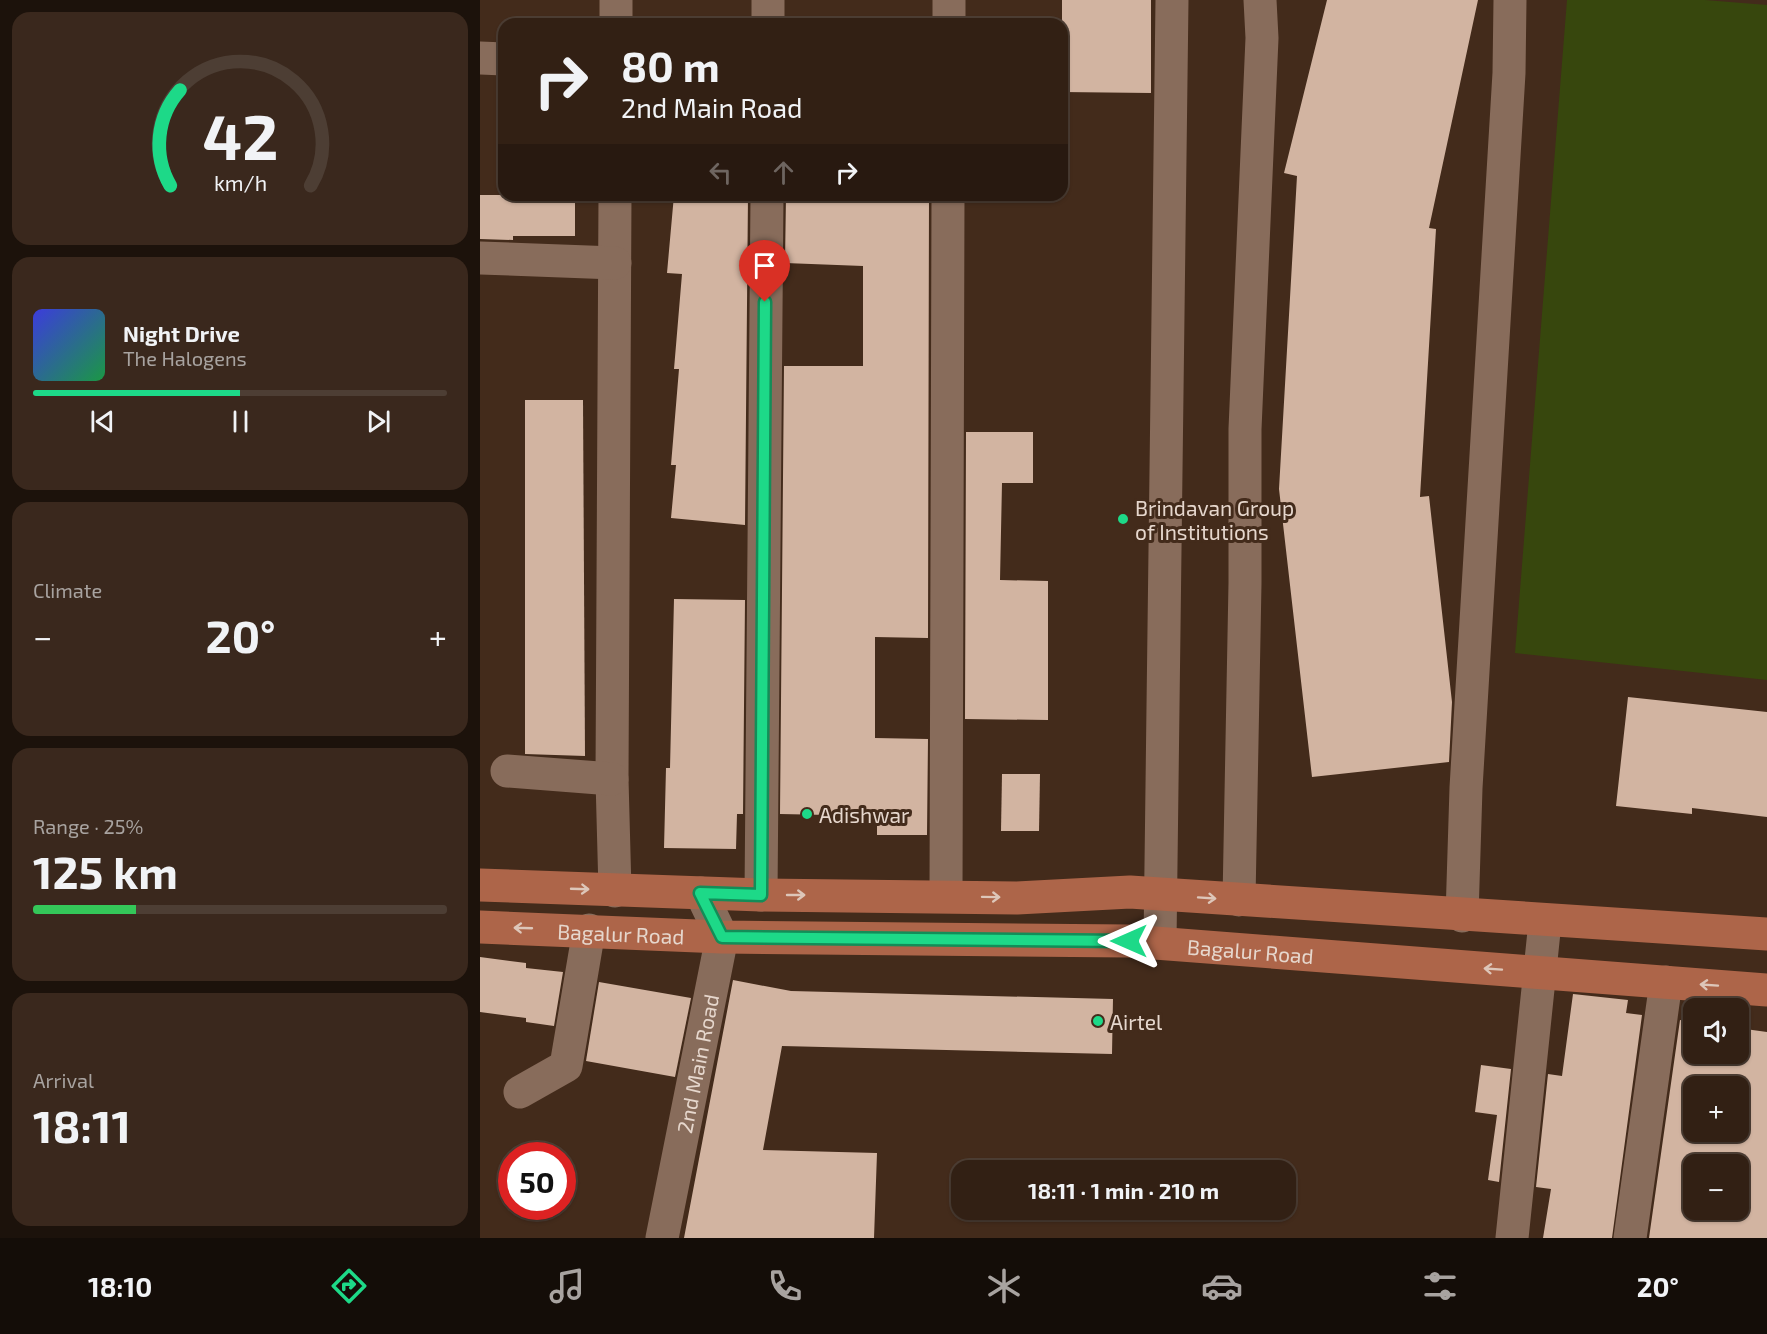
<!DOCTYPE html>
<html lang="en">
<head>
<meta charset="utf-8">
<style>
  :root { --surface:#322014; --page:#3a281d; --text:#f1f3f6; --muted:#a8a3a0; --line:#4d3e34; --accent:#1dd988 }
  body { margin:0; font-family:"Exo 2",sans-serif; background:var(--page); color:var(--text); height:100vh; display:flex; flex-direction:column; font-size:22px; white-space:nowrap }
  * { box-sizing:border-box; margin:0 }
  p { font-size:20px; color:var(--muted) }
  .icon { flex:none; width:33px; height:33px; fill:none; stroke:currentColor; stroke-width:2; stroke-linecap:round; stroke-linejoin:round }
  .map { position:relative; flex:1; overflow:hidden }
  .sheet { display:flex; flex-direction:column; gap:12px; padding:12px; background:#1c120b; width:480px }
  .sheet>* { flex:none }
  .hud { position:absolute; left:18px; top:18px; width:570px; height:183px; border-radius:18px; box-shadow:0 2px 4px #0004,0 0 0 2px var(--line); background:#322014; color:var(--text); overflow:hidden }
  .fabs { position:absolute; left:1203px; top:998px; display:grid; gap:12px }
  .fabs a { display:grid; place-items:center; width:66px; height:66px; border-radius:12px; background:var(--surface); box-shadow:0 2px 4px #0004,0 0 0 2px var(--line); font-size:30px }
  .speed { position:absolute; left:18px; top:1142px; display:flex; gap:12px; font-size:30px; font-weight:700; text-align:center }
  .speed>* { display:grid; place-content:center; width:78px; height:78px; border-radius:50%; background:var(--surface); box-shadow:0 2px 4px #0004,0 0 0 2px var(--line); line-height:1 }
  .speed .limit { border:9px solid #d22; background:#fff; color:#111 }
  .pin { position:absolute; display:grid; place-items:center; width:51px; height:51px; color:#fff; margin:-62px -26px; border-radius:50% 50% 50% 0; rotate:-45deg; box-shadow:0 0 6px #0007 }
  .pin .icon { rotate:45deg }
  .me { position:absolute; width:66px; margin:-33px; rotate:270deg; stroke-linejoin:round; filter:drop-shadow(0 0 4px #0008) }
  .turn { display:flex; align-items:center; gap:21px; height:126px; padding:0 24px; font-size:27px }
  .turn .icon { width:78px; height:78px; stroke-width:2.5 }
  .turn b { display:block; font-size:42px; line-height:51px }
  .lanes { display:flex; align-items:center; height:57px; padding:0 24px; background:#0003; justify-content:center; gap:30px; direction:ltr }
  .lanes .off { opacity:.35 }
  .big { font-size:45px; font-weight:700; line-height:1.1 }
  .sheet .widget { flex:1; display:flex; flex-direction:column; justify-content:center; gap:9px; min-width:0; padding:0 21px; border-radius:18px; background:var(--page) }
  .sheet .dial { align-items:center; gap:0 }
  .dial svg { height:156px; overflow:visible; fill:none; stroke:var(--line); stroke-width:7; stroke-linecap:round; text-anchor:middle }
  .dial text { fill:var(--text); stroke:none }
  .song { display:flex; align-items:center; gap:18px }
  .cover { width:72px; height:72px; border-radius:9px; background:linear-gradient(135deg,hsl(240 70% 55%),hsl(140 70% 35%)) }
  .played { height:6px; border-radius:3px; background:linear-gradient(90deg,var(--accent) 50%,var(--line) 50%) }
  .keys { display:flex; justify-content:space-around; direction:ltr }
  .heat { display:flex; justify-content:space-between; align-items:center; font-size:33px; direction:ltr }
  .charge { height:9px; border-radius:4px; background:linear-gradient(90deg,#34c759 25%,var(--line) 0) }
  .trip { position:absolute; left:471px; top:1160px; width:345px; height:60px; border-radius:18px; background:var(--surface); box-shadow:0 2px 4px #0004,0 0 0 2px var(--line); font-weight:700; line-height:60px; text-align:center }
  .tab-bar { display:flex; height:96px; justify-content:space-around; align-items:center; background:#140d08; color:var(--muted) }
  .tab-bar .icon { width:42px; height:42px }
  .tab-bar .on { color:var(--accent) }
  .tab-bar b { font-size:27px; color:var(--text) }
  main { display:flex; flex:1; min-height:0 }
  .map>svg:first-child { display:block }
  .green { fill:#37470d }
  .building { fill:#d2b4a1; fill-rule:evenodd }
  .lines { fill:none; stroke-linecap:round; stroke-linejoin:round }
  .minor { stroke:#886c5b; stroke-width:33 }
  .major { stroke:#ad6549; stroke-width:33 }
  .oneway { stroke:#ddc6b9 }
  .route-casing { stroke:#138d58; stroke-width:15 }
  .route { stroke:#1dd988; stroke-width:10 }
  .poi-dot { fill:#1dd988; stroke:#432b1b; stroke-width:2 }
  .labels { text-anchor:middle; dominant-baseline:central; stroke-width:6; stroke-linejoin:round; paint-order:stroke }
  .poi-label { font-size:21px; fill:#e6d7cd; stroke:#432b1b; text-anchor:start }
  .street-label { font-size:21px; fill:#e6d7cd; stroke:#432b1b }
</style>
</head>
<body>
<main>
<section class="sheet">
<div class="widget dial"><svg viewBox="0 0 100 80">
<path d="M14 69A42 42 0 1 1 86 69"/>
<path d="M14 69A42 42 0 0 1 19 20" stroke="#1dd988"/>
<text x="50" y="56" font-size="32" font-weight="700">42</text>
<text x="50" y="72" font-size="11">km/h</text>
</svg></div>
<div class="widget">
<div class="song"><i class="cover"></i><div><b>Night Drive</b><p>The Halogens</p></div></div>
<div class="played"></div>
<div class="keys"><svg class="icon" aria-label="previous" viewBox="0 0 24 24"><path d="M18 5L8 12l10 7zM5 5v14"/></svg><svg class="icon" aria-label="pause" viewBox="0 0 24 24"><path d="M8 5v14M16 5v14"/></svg><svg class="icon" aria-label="next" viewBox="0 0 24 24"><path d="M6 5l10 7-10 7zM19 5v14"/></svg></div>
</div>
<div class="widget"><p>Climate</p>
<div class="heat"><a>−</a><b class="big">20°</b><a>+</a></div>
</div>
<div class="widget"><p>Range · 25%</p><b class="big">125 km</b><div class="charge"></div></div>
<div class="widget"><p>Arrival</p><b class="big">18:11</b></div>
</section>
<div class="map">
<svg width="1287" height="1238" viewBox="0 0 1287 1238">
  <rect width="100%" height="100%" fill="#432b1b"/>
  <!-- green -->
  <polygon class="green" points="1087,0 1225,0 1287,5 1287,680 1035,653"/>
  <!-- building -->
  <g class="building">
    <polygon points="582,0 671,0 671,93 582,92"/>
    <polygon points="847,0 998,0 949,228 956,229 940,497 949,496 972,702 969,762 832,777 799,489 817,176 804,173"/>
    <polygon points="0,195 95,195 95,236 33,236 33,240 0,239"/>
    <polygon points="194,195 268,195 265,525 191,518 196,465 191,465 199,369 194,369 202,274 187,273"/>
    <polygon points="306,195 449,195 448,638 395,637 395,738 448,739 447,835 397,835 397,816 300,814 304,366 383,366 383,266 305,263"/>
    <polygon points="45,400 103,400 105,756 45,754"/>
    <polygon points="486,432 553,432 553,483 522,483 520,580 568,581 568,720 485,719"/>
    <polygon points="194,599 265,600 263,814 257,814 256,849 184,848 186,768 190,768"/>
    <polygon points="1148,697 1287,712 1287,817 1212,808 1212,814 1136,806"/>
    <polygon points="522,774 560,774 559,831 521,831"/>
    <polygon points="0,957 46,963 46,968 83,972 74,1026 46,1022 46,1018 0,1012"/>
    <polygon points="253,980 311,991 633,999 632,1054 302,1046 283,1150 397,1153 394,1238 204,1238"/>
    <polygon points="119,982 211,998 195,1077 106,1061"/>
    <polygon points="1093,994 1148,1000 1146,1013 1162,1015 1132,1238 1063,1238 1071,1189 1056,1187 1068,1074 1082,1076"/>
    <path d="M1200,1020L1214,1022V1053H1258V1028L1287,1032V1238H1169ZM1214,1086H1258V1131H1214ZM1214,1164H1258V1209H1214Z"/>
    <polygon points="1001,1065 1031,1069 1019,1182 1008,1180 1017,1115 995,1112"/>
  </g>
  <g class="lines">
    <!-- minor -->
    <g class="minor">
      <polyline points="136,24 136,0"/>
      <polyline points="288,24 288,0"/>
      <polyline points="469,24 469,0"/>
      <polyline points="0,58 24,59"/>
      <polyline points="135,195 132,779 135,891"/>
      <polyline points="0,258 135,263"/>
      <polyline points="27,771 132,779"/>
      <polyline points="281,895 287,195"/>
      <polyline points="466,896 468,195"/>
      <polyline points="759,900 765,583 765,429 782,38 780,0"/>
      <polyline points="982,916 986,788 1029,73 1030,0"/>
      <polyline points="680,943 692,0"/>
      <polyline points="40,1092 86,1066 109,930"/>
      <path id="s1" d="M182,1238L242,937L221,893"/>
      <polyline points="1032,1238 1065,922"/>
      <polyline points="1150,1238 1186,982"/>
    </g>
    <!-- major -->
    <g class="major">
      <polyline points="0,885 281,895 537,898 650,892 1287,934"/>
      <path id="s2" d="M0,927L242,937L649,941L1287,990"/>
    </g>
  </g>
  <!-- one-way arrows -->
  <defs><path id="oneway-shaft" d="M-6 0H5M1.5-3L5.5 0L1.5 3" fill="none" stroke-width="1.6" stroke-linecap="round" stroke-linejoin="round" transform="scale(1.5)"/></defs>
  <g class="oneway">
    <use href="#oneway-shaft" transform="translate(100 889) rotate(2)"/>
    <use href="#oneway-shaft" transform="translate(316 895)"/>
    <use href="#oneway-shaft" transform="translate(511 897) rotate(1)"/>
    <use href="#oneway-shaft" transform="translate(727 898) rotate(4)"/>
    <use href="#oneway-shaft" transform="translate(43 928) rotate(-178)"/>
    <use href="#oneway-shaft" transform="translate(1013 969) rotate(-176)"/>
    <use href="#oneway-shaft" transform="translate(1229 985) rotate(-176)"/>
  </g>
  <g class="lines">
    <!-- route casing -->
    <g class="route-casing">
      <polyline id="route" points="285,302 281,895 220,893 242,937 649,941"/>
    </g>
    <!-- route -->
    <use href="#route" class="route"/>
  </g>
  <!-- markers -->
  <g class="poi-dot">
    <circle cx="643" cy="519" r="6"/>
    <circle cx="327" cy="814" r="6"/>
    <circle cx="618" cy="1021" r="6"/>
  </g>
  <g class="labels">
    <!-- poi labels -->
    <g class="poi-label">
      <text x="655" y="507">Brindavan Group<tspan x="655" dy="24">of Institutions</tspan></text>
      <text x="339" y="814">Adishwar</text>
      <text x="630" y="1021">Airtel</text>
    </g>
    <!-- street labels -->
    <g class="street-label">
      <text stroke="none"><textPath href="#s2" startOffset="141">Bagalur Road</textPath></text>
      <text stroke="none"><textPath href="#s2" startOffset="771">Bagalur Road</textPath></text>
      <text stroke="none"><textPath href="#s1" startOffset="178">2nd Main Road</textPath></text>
    </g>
  </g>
</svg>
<div class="fabs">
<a><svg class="icon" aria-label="sound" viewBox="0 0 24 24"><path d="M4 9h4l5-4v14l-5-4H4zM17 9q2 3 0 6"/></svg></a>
<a>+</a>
<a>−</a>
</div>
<div class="speed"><div class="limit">50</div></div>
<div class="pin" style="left:285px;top:302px;background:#d93025"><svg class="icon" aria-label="arrive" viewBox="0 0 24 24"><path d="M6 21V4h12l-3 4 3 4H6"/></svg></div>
<svg class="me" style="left:649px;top:941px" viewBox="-20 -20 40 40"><path d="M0-17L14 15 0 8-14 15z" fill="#1dd988" stroke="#fff" stroke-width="4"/></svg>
<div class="trip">18:11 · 1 min · 210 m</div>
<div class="hud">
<div class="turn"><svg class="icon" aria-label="right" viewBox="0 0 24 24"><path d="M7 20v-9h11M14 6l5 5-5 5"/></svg><div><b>80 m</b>2nd Main Road</div></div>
<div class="lanes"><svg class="icon off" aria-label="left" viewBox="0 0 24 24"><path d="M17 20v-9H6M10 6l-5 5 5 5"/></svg><svg class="icon off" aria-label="ahead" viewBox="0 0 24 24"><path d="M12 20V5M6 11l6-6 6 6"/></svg><svg class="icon" aria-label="right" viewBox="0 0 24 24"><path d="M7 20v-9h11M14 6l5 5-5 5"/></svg></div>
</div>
</div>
</main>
<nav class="tab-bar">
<b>18:10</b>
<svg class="icon on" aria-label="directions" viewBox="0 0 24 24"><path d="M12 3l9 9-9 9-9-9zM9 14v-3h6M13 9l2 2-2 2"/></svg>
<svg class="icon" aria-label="music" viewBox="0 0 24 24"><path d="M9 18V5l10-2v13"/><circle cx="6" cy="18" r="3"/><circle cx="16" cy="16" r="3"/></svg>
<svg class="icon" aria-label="phone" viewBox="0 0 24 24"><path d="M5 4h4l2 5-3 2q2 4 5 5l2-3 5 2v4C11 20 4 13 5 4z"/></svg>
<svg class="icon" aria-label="climate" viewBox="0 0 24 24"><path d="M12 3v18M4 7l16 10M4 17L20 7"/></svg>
<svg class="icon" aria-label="car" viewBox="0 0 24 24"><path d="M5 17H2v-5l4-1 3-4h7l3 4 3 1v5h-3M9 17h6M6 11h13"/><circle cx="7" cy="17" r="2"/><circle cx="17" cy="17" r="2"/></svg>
<svg class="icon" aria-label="filters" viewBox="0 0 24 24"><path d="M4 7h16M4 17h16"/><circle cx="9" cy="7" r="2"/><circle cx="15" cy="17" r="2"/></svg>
<b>20°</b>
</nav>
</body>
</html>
